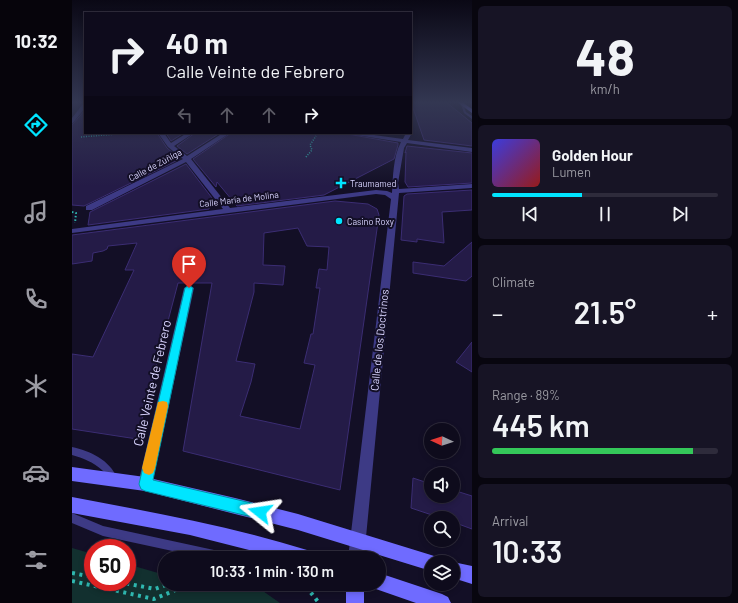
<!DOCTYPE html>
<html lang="en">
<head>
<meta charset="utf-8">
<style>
  :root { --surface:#0e0b1c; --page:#171425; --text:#f1f3f6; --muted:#9b9ba3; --line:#2e2b3b; --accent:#00e5ff }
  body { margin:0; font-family:Barlow,sans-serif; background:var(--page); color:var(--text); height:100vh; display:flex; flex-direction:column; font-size:15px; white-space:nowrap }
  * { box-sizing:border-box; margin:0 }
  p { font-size:13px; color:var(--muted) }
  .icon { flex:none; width:22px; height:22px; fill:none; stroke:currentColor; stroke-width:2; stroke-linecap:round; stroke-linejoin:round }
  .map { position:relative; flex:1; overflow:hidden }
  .panel { display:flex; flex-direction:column; gap:6px; padding:6px; background:#08060f; width:266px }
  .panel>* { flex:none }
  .banner { position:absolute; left:12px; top:12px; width:328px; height:122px; border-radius:0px; box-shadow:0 2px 6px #0003,0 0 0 1px var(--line); background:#0e0b1c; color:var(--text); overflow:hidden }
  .needle { width:26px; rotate:273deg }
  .controls { position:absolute; left:352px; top:423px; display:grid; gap:8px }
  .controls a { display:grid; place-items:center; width:36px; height:36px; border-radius:50%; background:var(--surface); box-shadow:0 2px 6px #0003,0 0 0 1px var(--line); font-size:20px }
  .speed { position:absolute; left:12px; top:539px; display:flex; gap:8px; font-size:20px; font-weight:700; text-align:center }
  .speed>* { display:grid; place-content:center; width:52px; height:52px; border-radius:50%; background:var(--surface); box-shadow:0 2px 6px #0003,0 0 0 1px var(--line); line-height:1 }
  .speed .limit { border:6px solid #d22; background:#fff; color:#111 }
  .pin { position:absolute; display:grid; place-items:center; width:34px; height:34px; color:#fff; margin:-41px -17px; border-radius:50% 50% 50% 0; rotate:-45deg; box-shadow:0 0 4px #0007 }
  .pin .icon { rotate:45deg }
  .me { position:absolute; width:44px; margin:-22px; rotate:285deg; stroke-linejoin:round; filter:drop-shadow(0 0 3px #0008) }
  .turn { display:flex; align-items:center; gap:14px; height:84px; padding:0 16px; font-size:18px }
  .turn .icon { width:52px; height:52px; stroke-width:2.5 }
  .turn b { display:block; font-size:28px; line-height:34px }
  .lanes { display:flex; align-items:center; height:38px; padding:0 16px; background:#0003; justify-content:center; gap:20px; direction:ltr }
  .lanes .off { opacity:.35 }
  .big { font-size:30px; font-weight:600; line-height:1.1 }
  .panel .card { flex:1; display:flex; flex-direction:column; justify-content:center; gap:6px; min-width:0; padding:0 14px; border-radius:6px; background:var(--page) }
  .panel .dial { align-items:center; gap:0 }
  .dial b { font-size:52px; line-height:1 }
  .song { display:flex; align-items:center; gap:12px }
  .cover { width:48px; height:48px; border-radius:6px; background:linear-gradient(135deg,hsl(240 70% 55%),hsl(0 70% 35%)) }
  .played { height:4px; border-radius:2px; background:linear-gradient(90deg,var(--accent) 40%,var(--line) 40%) }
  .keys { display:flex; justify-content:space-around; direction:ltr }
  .heat { display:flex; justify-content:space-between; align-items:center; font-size:22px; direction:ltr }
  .charge { height:6px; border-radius:3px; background:linear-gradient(90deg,#34c759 89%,var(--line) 0) }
  .trip { position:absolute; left:86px; top:551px; width:228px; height:40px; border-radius:20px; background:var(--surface); box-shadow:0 2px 6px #0003,0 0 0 1px var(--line); font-weight:600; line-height:40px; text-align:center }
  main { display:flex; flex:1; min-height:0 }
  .dock { display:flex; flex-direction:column; width:72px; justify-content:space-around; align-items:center; background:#06040b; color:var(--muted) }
  .dock .icon { width:28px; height:28px }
  .dock .current { color:var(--accent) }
  .dock b { font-size:18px; color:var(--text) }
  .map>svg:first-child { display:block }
  .green { fill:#12302f }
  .building { fill:#241b47; stroke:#3b2d73; fill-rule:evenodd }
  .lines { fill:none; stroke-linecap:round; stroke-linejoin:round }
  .path-far2 { stroke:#2fb8b0; stroke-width:1.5; stroke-dasharray:1 1.5; stroke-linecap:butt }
  .path-far1 { stroke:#2fb8b0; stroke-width:2; stroke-dasharray:1.5 2; stroke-linecap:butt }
  .path { stroke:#2fb8b0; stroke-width:4; stroke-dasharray:3 4.5; stroke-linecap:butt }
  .lane { fill:#3d3a85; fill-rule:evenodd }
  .street { fill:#3d3a85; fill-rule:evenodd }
  .secondary { fill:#6f6bff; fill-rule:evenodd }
  .route { fill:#00e5ff; stroke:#0095a6 }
  .slow { fill:#f59e0b }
  .poi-dot { fill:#00e5ff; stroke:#130f26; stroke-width:1.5 }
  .labels { text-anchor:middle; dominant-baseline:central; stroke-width:4; stroke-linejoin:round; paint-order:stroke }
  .far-street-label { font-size:9px; fill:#d9d4ff; stroke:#130f26 }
  .far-poi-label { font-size:9px; fill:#d9d4ff; stroke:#130f26; text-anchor:start }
  .street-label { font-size:11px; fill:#d9d4ff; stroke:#130f26 }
  .near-street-label { font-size:13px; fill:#d9d4ff; stroke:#130f26 }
</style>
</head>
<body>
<main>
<nav class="dock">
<b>10:32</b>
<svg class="icon current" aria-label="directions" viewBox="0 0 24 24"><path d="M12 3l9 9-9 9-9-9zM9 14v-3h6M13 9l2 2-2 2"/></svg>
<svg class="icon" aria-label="music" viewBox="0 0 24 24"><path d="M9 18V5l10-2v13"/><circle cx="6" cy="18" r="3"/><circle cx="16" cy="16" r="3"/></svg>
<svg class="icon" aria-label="phone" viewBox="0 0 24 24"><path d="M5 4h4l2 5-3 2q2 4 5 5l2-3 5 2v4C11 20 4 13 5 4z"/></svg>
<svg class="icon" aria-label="climate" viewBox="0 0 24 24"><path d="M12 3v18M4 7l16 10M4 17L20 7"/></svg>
<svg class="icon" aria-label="car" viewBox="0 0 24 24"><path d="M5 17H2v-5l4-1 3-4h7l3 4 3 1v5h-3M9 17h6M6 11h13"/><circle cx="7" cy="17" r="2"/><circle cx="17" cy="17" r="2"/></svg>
<svg class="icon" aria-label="filters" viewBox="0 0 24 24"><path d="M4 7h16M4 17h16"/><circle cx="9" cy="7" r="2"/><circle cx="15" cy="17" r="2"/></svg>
</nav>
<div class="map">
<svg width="400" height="603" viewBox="0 0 400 603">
  <rect width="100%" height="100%" fill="#130f26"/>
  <!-- green -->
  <polygon class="green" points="0,548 21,554 21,582 55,582 55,564 93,575 93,584 144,584 188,589 208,603 0,603"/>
  <!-- building -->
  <g class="building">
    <polygon points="339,102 374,102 400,123 400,146 352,140"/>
    <polygon points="13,110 13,133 85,133 95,148 108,159 12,206 0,205 0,125"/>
    <polygon points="94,133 112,133 99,141"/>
    <polygon points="123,133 148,133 115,154 105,146"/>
    <polygon points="159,133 270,133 326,143 326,145 322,159 252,195 165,206 145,182 144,187 121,159"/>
    <polygon points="335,146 400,153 400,183 336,187 333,182 334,152 333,153"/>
    <polygon points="114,164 140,198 137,209 16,225 18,212"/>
    <polygon points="400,190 400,210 370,212 372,243 345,239 345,242 329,240 332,196 335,194"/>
    <path d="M263,201L296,204L305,209L307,215L268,490L111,451L140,283H106L65,439L0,429V354L21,357L62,270H53L65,243L36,246L35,249L31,251L21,253L20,261L0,264V235ZM226,228L235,246L257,247L255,270L247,269L244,288H248L241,334H239L232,363L243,365L228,429L168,416L179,382L183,364L164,361L182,292V283L211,285L213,266L191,265L192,233Z"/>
    <polygon points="400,242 400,276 394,281 341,273 341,262 372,266"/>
    <polygon points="400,342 400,372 384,362"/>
    <polygon points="341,478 359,484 359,496 381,496 381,490 400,496 400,529 381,522 381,518 369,518 339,508"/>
  </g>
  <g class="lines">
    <!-- path-far2 -->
    <g class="path-far2">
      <polyline points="9,137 45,134"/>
      <polyline points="234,157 240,150 238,145 244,136"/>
    </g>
    <!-- path-far1 -->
    <polyline class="path-far1" points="0,212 4,213 3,223"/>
    <!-- path -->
    <g class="path">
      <polyline points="0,573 21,577"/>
      <polyline points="0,581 82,599 118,584"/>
      <polyline points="47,582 83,589 97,584"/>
      <polyline points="227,584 236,589 247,603"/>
    </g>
    <!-- lane -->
    <g class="lane">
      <polygon points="388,102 390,102 394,112 400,116 400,119 392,113"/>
      <path d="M0,447C18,451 38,460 45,478L44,481L41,482C36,480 34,474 30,470C21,462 11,458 0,455Z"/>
      <polygon points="0,513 31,526 142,550 146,551 147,555 146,558 133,558 31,536 0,523"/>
    </g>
    <!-- street -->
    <g class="street">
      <polygon points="387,102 399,102 389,104"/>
      <polygon points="11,104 13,104 13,108 0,124 0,118"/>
      <path d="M339,132L340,133L336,140L400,148V152L335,143L332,148L326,183L327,189L400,184V188L327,193L292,558H276L319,199L313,195L304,194L0,233V229L151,209L114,162L20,210H14V206L111,159L96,147L86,133H92L99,143L115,133H122L102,146L115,156L151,133H158L119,159L158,208L304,190L315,191L320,193C321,177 321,157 329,142L271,133H287L331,139L334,133Z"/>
      <polygon points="117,285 122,288 80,484 78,489 73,491 68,489 66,484 112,288"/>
    </g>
    <!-- secondary -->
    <g class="secondary">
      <polygon points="385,102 390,102 400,109 400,113"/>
      <polygon points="0,467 73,477 163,498 226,514 359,555 365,557 367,562 359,562 359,571 226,530 163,514 73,491 0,481"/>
      <path d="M0,497C79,512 158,526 235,550L241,552L243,558H209L118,535L0,513Z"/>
      <polygon points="380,562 381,562 400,566 400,584 381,578"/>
      <polygon points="307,573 370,594 376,597 379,603 344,603 301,588 299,584 307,584"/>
      <rect x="274" y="584" width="18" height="19"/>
    </g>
  </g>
  <!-- sky -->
  <linearGradient id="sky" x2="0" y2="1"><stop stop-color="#0a0815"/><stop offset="0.55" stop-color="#333752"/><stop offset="1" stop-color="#333752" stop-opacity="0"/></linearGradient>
  <rect width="400" height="186" fill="url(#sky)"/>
  <!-- route -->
  <polygon class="route" points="117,285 121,288 81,480 188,505 193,507 195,512 193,517 188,519 73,491 69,489 67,484 113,288"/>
  <!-- slow -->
  <polygon class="slow" points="91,401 95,402 96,406 83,468 81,473 77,475 72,473 70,468 85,406 86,402"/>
  <!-- markers -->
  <g class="poi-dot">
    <path d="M267 177h4v4h4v4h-4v4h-4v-4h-4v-4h4z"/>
    <circle cx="267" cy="221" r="4"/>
  </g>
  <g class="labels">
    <!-- far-street labels -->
    <g class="far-street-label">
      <text transform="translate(83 165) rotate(-28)">Calle de Zúñiga</text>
      <text transform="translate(167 199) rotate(-7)">Calle María de Molina</text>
    </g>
    <!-- far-poi labels -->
    <g class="far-poi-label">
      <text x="278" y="183">Traumamed</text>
      <text x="275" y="221">Casino Roxy</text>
    </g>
    <!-- street labels -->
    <g class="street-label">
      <text transform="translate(307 340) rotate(-84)">Calle de los Doctrinos</text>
    </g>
    <!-- near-street labels -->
    <g class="near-street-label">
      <text transform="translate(80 383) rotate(-77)">Calle Veinte de Febrero</text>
    </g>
  </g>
</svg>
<div class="controls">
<a><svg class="needle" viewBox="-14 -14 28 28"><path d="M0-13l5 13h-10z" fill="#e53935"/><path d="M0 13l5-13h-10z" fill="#9b9ba3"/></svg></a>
<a><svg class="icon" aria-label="sound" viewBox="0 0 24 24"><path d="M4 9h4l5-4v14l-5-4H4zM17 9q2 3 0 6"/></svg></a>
<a><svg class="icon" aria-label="search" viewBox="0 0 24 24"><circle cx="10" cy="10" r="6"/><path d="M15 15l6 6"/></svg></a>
<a><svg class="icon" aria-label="layers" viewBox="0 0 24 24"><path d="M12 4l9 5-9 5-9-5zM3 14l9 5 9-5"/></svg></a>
</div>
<div class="speed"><div class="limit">50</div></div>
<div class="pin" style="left:117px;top:288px;background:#d93025"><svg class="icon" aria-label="arrive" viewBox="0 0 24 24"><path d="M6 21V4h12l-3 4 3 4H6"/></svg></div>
<svg class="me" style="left:188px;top:512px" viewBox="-20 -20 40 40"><path d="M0-17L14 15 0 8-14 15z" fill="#00e5ff" stroke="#fff" stroke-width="4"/></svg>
<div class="trip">10:33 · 1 min · 130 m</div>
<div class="banner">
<div class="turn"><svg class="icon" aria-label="right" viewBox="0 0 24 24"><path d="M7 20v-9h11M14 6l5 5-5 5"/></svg><div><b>40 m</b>Calle Veinte de Febrero</div></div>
<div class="lanes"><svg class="icon off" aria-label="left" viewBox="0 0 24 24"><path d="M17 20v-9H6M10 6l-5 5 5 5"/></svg><svg class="icon off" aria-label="ahead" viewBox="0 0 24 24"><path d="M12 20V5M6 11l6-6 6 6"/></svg><svg class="icon off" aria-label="ahead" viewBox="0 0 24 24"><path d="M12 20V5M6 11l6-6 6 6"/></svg><svg class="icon" aria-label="right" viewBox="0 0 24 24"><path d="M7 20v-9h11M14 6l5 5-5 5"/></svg></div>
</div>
</div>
<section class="panel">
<div class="card dial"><b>48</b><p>km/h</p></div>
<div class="card">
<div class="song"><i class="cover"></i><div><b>Golden Hour</b><p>Lumen</p></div></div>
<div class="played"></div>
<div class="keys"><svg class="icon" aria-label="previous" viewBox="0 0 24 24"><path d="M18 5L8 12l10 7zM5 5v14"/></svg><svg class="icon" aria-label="pause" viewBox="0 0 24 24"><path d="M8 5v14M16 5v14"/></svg><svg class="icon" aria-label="next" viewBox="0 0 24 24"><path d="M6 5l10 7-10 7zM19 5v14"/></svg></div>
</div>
<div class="card"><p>Climate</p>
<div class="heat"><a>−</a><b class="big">21.5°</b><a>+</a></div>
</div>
<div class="card"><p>Range · 89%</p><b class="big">445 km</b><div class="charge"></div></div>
<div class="card"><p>Arrival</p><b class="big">10:33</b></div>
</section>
</main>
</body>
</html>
